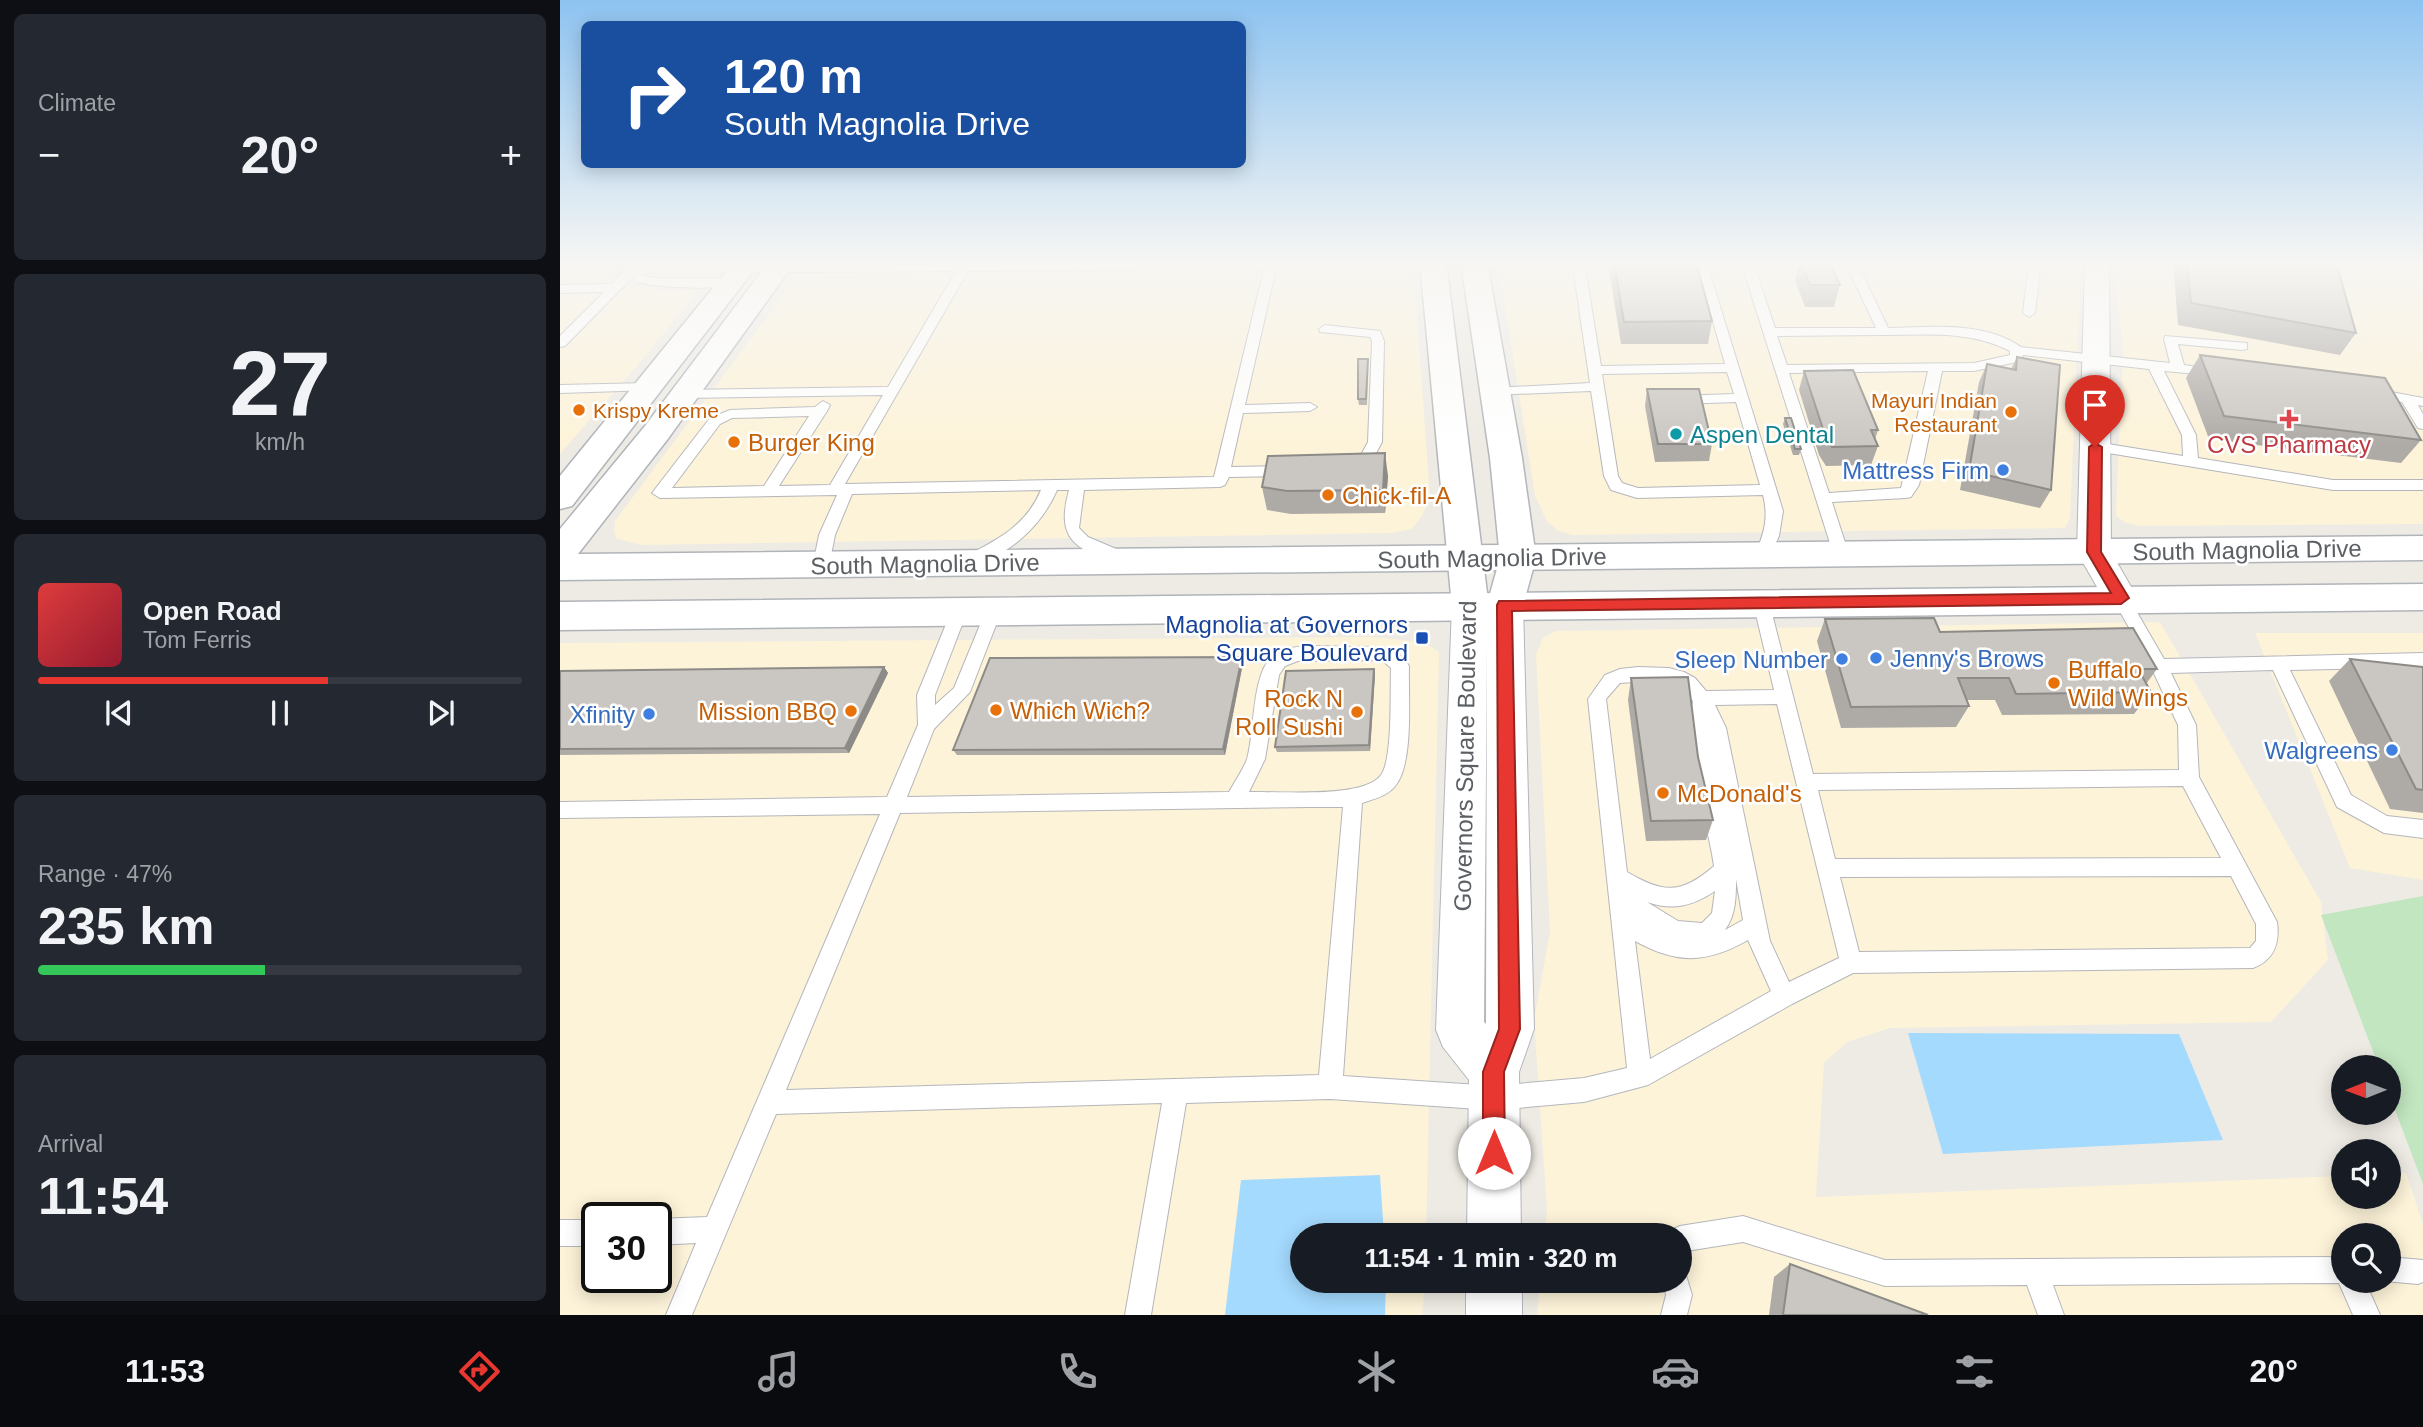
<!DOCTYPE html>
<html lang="en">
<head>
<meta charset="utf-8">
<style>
  :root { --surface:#171b24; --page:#242831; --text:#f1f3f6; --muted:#9ea1a6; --line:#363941; --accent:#e73730 }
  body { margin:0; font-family:Arial,sans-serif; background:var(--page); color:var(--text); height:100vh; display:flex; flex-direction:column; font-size:26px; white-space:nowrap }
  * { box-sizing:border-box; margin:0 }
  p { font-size:23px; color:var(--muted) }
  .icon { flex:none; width:38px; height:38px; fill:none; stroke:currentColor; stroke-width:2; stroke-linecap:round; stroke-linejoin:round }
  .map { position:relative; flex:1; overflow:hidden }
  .sheet { display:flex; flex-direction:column; gap:14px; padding:14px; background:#0d0f14; width:560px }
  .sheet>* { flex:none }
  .hud { position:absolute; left:21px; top:21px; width:665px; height:147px; border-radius:10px; box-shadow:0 4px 18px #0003; background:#1a4fa0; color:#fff; overflow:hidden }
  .needle { width:46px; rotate:269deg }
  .fabs { position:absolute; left:1771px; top:1055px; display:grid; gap:14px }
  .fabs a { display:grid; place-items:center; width:70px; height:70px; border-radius:50%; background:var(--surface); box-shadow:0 4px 18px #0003; font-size:35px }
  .speed { position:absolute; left:21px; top:1202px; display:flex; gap:14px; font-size:35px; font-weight:700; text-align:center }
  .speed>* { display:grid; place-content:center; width:91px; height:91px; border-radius:50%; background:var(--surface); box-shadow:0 4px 18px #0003; line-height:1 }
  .speed .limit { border:4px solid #111; border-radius:10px; background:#fff; color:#111 }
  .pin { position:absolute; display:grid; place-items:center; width:60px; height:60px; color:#fff; margin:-72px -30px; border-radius:50% 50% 50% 0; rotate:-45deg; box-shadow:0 0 7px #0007 }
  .pin .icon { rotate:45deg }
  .me { position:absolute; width:77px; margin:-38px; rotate:0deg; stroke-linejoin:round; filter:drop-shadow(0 0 5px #0008) }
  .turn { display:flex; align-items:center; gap:24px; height:147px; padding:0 28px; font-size:32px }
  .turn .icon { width:91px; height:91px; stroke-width:2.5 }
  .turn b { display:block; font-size:49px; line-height:60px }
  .big { font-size:52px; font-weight:800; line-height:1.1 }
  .sheet .card { flex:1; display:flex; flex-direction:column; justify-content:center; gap:10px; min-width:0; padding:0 24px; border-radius:10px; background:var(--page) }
  .sheet .dial { align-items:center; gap:0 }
  .dial b { font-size:91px; line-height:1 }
  .song { display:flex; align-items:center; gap:21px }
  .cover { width:84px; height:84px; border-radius:10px; background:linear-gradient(135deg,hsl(0 70% 55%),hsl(350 70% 35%)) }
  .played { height:7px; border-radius:4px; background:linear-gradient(90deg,var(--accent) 60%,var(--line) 60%) }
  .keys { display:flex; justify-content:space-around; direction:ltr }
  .heat { display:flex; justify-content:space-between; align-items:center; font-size:38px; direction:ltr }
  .charge { height:10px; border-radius:5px; background:linear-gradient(90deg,#34c759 47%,var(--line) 0) }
  .trip { position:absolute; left:730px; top:1223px; width:402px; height:70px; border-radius:35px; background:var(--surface); box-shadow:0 4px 18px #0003; font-weight:800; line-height:70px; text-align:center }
  .dock { display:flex; height:112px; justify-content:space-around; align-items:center; background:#090b0e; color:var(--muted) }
  .dock .icon { width:49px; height:49px }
  .dock .selected { color:var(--accent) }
  .dock b { font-size:32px; color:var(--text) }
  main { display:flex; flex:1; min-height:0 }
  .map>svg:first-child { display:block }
  .commercial { fill:#fdf3d9; fill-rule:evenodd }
  .green { fill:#c2e6c0 }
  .water { fill:#a4dafe }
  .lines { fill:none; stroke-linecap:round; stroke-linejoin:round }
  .service-casing { stroke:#b4b6bb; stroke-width:2 }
  .minor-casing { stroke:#b4b6bb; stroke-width:2 }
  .tertiary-casing { stroke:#b4b6bb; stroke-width:3 }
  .secondary-casing { stroke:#b0b4b9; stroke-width:3 }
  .service { fill:#fff; fill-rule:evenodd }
  .minor { fill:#fff; fill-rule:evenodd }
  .tertiary { fill:#fff; fill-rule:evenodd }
  .secondary { fill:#fff; fill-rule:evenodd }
  .wall { fill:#aeaaa6 }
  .shaded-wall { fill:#8d8b87 }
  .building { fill:#cac6c1; stroke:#8d8b87; stroke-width:2 }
  .route { fill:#e73730; stroke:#96241f; stroke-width:2 }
  .food-dot { fill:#e8710a; stroke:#fff; stroke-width:2.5 }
  .health-dot { fill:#e0444e; stroke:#fff; stroke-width:2.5 }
  .culture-dot { fill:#0f9aa8; stroke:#fff; stroke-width:2.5 }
  .shop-dot { fill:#3f7fe0; stroke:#fff; stroke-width:2.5 }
  .transit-dot { fill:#1a4fb4; stroke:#fff; stroke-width:2.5 }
  .labels { text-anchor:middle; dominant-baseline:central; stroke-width:5; stroke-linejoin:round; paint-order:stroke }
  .far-food-label { font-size:21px; fill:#c56008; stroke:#fff; text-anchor:end }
  .culture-label { font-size:24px; fill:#0d838f; stroke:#fff; text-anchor:start }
  .food-label { font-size:24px; fill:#c56008; stroke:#fff; text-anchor:start }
  .health-label { font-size:24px; fill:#be3a42; stroke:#fff }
  .shop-label { font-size:24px; fill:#366cbe; stroke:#fff; text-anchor:end }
  .street-label { font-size:24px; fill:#5c6064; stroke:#fff }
  .transit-label { font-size:24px; fill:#164399; stroke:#fff; text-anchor:end }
</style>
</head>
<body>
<main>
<section class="sheet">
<div class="card"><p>Climate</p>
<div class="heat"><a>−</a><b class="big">20°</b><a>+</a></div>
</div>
<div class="card dial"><b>27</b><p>km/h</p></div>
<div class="card">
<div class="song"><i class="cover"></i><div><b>Open Road</b><p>Tom Ferris</p></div></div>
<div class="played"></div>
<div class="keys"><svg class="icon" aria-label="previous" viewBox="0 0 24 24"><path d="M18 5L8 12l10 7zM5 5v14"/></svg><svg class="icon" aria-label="pause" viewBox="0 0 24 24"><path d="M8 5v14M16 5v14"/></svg><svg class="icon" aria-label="next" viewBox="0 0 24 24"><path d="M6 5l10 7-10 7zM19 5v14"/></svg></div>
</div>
<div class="card"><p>Range · 47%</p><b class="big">235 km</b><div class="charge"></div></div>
<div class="card"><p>Arrival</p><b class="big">11:54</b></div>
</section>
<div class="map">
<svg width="1863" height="1315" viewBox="0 0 1863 1315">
  <rect width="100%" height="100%" fill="#eeebe4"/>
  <!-- commercial -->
  <g class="commercial">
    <polygon points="0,262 62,262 44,278 94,291 138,291 76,367 0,454"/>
    <polygon points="248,262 853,262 870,497 862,516 852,529 832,533 82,545 57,539 54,532 55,521"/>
    <polygon points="938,262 1521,262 1510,518 1505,528 1012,535 997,530 987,521 975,496"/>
    <polygon points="1554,262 1863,262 1863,524 1579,526 1564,522 1556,515 1563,348"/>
    <path d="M1600,622L1761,902L1768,960L1711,1022L1330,1028L1287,1042L1264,1063L1256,1197L1783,1176V1197H1829V1174L1846,1173L1863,1224V1315H977L980,1281H1120V1236L985,1235L987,1209L974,1020L990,932L976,654L983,638L996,631ZM1783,1236H1829V1281H1783Z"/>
    <polygon points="1695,633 1863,633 1863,880 1790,868"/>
    <path d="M812,637L863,642L879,652L866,1235L742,1236V1281H865L862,1315H0V643ZM37,1218H96V1278H37Z"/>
  </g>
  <!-- green -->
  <polygon class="green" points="1863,896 1863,1184 1829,1094 1829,1068 1819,1067 1761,915"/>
  <!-- water -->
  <g class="water">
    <polygon points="1348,1033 1619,1034 1663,1140 1383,1154"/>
    <polygon points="820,1175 824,1235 742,1236 742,1281 826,1281 825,1315 665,1315 681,1180"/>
  </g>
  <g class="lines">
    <!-- service casing -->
    <g class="service-casing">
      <g id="service">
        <path d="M875,262L880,265L874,269H716L685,405L750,403L757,407L750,411L683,413L671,467L727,466L734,471L727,476L669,477L665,485L660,487L524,490L519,528L528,537L568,554L570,558L568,562L562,564C516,550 495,541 509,490H497C481,527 449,555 410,567L402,561L404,557C437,540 466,526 481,490L292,494L275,535L269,565L261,571L253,565L259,535L277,495L100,498L92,493L150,418L170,410L255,407L263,401L270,405L267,411L219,486L270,485L323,395L125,398L118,394L125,390L328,387L396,271L82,273L84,276L95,278H171L182,275L188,279C170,293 98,287 76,282L73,277L5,346L0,347V336L44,292L0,293V285L52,284L69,265L73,264ZM704,269L654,477L285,484L408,271ZM249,416L204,486L112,488L160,424L172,418Z"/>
        <path d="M910,262H1111L1105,266L1025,267L1041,366L1165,364L1139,272L1125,262H1139L1148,267L1223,511L1219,536L1208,560L1202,562L1194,556C1204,535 1209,518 1203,495L1077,498L1051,490L1044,476L1031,391L930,395L928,392L935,388L1030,383L1013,267L914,269L908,265ZM1167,372L1174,394L1118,396L1111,400L1118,404L1176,402L1200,485L1078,488L1062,483L1058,476L1042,374Z"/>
        <path d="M1181,262H1193L1215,328H1316L1285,262H1297L1328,328C1372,327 1424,321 1461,347L1610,363L1604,339L1605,336L1687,343V349L1682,350L1618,344L1624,365L1660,370V376L1604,371L1636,435L1638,458L1773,480H1863V490H1773L1530,450L1528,447L1535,442L1623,456L1622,435L1589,369L1463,355L1462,361L1414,371H1382L1359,485L1351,497L1346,498L1272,502L1289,555L1281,561L1275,559ZM1322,335C1365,335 1410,330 1450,351V355L1414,363L1227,365L1217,336ZM1368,371L1341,488L1269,493L1229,373Z"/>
        <polygon points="1469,262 1481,262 1475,313 1469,317 1463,313"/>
        <polygon points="765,325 820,331 824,341 822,442 812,461 790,471 783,466 801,455 808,442 812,341 810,337 760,332 759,329"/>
        <polygon points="88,383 95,387 93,390 0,393 0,385"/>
        <polygon points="1815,389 1863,398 1863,406 1858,405 1863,414 1863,429 1858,428 1842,402 1810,396 1808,393"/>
        <path d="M1561,593L1567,595L1604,659L1863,653V667L1730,670L1791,795L1827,816L1863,820V838L1824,833L1777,807L1713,670L1611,673L1636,725L1639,777L1717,922C1720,944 1714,960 1693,968L1293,973L1232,1004L1088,1085L1024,1102L934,1110L770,1099L626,1103L591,1315H565L602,1103L216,1114L132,1315H106L136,1243L96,1245V1219L147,1217L320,814L0,818V802L327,797L358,725L357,695L391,612L399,606L407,612L375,695V705L394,688L427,608L433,606L441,612L410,692L374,729L347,797L669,792C675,781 683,770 687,759C695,733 691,673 713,656C733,641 768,647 792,647C813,646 837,645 849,666C848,696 854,761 836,785C828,796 814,799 802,803L783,1076L934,1086L1024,1078L1067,1068L1028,699L1045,675L1060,669L1078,667L1109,668L1124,672L1135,678L1146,691L1214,690L1193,602L1201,596L1209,602L1253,774L1619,770L1618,725L1591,667L1553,599ZM814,660L824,662L831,668C830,691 833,759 821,775C804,799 718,791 689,792L705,759L719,675L725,666L738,661ZM1088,681L1117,684L1133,701C1123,751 1143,804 1152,854L1154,866C1121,895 1103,893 1067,872L1046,699L1060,683ZM1217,704L1279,958L1229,982L1210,941L1166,728L1155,705ZM1623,786L1661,858L1275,859L1258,790ZM750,807H783L759,1075L226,1090L340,813ZM1671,876L1696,924V941L1690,948L1299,952L1280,877ZM1176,879L1183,920L1165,930C1176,915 1176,897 1176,879ZM1155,891L1152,913L1142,923L1118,921L1087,902C1113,911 1133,906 1155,891ZM1188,940L1211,991L1090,1059L1075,941C1117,964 1146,964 1188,940Z"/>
        <polygon points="1183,1216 1325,1260 1783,1257 1783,1281 1805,1281 1820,1315 1793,1315 1779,1283 1493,1285 1504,1315 1478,1315 1467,1285 1325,1286 1183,1242 1120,1252 1120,1236 1109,1236 1111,1230 1120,1226"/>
        <rect x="0" y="1220" width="37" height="26"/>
        <polygon points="1829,1257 1863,1260 1863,1282 1858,1284 1824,1281 1829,1281"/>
        <polygon points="1120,1269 1125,1272 1132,1295 1127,1315 1101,1315 1106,1295 1103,1281 1120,1281"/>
      </g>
    </g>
    <!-- minor casing -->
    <g class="minor-casing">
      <g id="minor">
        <polygon points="1525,262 1549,262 1551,552 1578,599 1573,608 1561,612 1549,608 1517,552"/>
        <path d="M945,592L957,596L963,605L974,1029L959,1072L961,1236H907L909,1080L883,1047L876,1030L892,606L898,597L910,593L922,597L927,606L933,596ZM927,642L926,1024L924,1022Z"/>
        <rect x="906" y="1281" width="56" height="34"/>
      </g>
    </g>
    <!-- tertiary casing -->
    <g class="tertiary-casing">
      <polygon id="tertiary" points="860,262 886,262 928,601 940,558 930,458 901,262 927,262 962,458 976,558 963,605 958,615 945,619 932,615 928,607 923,616 910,620 897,616 892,606"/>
    </g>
    <!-- secondary casing -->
    <g class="secondary-casing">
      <g id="secondary">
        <polygon points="174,262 200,262 12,506 0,509 0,476"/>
        <polygon points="209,262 235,262 107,440 18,554 1863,536 1863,560 0,580 0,529 85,426"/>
        <polygon points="1863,584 1863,610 0,630 0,602"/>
      </g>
    </g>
    <!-- service -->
    <use href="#service" class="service"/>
    <!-- minor -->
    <use href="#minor" class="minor"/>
    <!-- tertiary -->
    <use href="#tertiary" class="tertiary"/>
    <!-- secondary -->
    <use href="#secondary" class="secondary"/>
  </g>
  <!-- wall -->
  <g class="wall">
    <polygon points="1050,262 1136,262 1152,321 1148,344 1061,344 1049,270"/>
    <polygon points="1240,262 1270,262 1280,285 1274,307 1245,307 1235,280"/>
    <polygon points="1613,262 1776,262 1796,333 1780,355 1618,325"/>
    <polygon points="1640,355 1861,440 1841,463 1649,439 1626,378"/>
    <polygon points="1457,357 1491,490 1480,508 1400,490 1419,382 1427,364 1451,369"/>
    <polygon points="808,365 807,405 799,405 798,399"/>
    <polygon points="1244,371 1318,430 1315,439 1318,446 1311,465 1266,466 1259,455 1239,390"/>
    <polygon points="1087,389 1152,444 1149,461 1095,462 1085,406"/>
    <polygon points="1225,418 1241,449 1239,455 1233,455 1223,424"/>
    <polygon points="828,476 825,513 731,514 707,510 702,487"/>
    <polygon points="1265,619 1380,632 1597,669 1586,684 1591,692 1574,714 1442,715 1435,700 1407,700 1409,706 1396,727 1281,728 1257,641"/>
    <polygon points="682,657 683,663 665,755 397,755 393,750"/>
    <polygon points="1790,659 1863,667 1863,813 1830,809 1769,681"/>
    <polygon points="324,667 328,673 289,753 0,755 0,671"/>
    <polygon points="814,669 815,675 810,751 717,752 715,747"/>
    <polygon points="1071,678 1138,757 1153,820 1146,840 1086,841 1068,700"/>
    <polygon points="1230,1264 1368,1315 1209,1315 1214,1277"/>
  </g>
  <!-- shaded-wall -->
  <g class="shaded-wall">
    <polygon points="825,453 828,476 825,513 823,490"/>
    <polygon points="682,657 683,663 665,755 663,749"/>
    <polygon points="324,667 328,673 289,753 285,748"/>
    <polygon points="814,669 815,675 810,751 809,745"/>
  </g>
  <!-- building -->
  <g class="building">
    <polygon points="1054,262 1136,262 1152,321 1064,322"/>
    <polygon points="1241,262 1270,262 1280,285 1250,285"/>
    <polygon points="1627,262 1776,262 1796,333 1631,303"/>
    <polygon points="1640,355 1825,378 1861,440 1664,416"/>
    <polygon points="1457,357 1500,365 1491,490 1409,471 1427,364 1456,370"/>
    <polygon points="798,359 808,359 806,399 798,399"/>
    <polygon points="1293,370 1318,430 1311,430 1318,446 1272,447 1265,435 1244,371"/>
    <polygon points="1087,389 1139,389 1152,444 1098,444"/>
    <polygon points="1225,418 1231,418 1241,449 1235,449"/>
    <polygon points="825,453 823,490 727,491 702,487 708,456"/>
    <polygon points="1374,618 1380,632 1573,628 1597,669 1578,669 1591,692 1456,694 1449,678 1398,678 1409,706 1291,707 1265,619"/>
    <polygon points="682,657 663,749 393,750 430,658"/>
    <polygon points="1790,659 1863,667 1863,790 1856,789"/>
    <polygon points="324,667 285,748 0,749 0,671"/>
    <polygon points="814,669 809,745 715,747 726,671"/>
    <polygon points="1128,677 1138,757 1153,820 1091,821 1071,678"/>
    <polygon points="1230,1264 1368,1315 1223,1315"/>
  </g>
  <!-- sky -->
  <linearGradient id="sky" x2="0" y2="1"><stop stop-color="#8dc3f1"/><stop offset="0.59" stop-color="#f7f6f3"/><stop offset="1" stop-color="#f7f6f3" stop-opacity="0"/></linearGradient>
  <rect width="1863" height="446" fill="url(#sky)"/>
  <!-- route -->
  <polygon class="route" points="1535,443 1542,447 1541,552 1569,598 1561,604 952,611 960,1029 944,1072 945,1153 942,1161 934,1164 926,1161 923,1153 923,1072 939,1029 937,605 939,601 1551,593 1527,552 1529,447"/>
  <!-- markers -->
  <g class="food-dot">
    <circle cx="19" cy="410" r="7"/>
    <circle cx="1451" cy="412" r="7"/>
    <circle cx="174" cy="442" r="7"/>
    <circle cx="768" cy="495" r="7"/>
    <circle cx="1494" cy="683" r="7"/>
    <circle cx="436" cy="710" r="7"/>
    <circle cx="291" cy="711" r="7"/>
    <circle cx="797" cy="712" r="7"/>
    <circle cx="1103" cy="793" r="7"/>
  </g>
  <path class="health-dot" d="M1725.5 408.5h7v7h7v7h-7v7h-7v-7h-7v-7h7z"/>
  <circle class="culture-dot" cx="1116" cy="434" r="7"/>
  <g class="shop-dot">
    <circle cx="1443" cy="470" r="7"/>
    <circle cx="1316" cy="658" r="7"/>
    <circle cx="1282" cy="659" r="7"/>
    <circle cx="89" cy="714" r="7"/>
    <circle cx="1832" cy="750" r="7"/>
  </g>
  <rect class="transit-dot" x="855" y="631" width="14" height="14" rx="3.5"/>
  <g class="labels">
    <!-- far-food labels -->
    <g class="far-food-label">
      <text x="1437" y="400">Mayuri Indian<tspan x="1437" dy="24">Restaurant</tspan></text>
      <text x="33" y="410" text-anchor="start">Krispy Kreme</text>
    </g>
    <!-- culture labels -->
    <g class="culture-label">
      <text x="1130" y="434">Aspen Dental</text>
    </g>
    <!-- food labels -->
    <g class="food-label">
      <text x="188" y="442">Burger King</text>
      <text x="782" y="495">Chick-fil-A</text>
      <text x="1508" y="669">Buffalo<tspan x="1508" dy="28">Wild Wings</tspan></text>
      <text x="783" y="698" text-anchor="end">Rock N<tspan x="783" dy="28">Roll Sushi</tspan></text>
      <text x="450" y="710">Which Wich?</text>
      <text x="277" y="711" text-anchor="end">Mission BBQ</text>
      <text x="1117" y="793">McDonald's</text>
    </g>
    <!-- health labels -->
    <g class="health-label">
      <text x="1729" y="444">CVS Pharmacy</text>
    </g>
    <!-- shop labels -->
    <g class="shop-label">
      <text x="1429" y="470">Mattress Firm</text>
      <text x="1330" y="658" text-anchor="start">Jenny's Brows</text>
      <text x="1268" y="659">Sleep Number</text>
      <text x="75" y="714">Xfinity</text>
      <text x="1818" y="750">Walgreens</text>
    </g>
    <!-- street labels -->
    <g class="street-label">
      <text transform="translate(1687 550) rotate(-1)">South Magnolia Drive</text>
      <text transform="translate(932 558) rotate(-1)">South Magnolia Drive</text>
      <text transform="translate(365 564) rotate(-1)">South Magnolia Drive</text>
      <text transform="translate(905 756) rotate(-89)">Governors Square Boulevard</text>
    </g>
    <!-- transit labels -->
    <g class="transit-label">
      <text x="848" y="624">Magnolia at Governors<tspan x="848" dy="28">Square Boulevard</tspan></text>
    </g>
  </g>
</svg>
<div class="fabs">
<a><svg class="needle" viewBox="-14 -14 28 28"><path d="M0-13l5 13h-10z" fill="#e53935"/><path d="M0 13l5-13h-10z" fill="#9ea1a6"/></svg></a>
<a><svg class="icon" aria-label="sound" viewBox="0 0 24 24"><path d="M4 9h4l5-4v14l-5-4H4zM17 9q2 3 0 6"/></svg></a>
<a><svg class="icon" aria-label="search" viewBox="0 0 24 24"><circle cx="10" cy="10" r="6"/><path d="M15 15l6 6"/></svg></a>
</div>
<div class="speed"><div class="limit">30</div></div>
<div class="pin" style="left:1535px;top:447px;background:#d93025"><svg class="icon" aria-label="arrive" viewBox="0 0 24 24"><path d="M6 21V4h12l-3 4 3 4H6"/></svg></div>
<svg class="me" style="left:934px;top:1153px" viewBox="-20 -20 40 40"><circle r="19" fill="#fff"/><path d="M0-13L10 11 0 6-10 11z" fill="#e73730"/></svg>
<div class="trip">11:54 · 1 min · 320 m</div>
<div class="hud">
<div class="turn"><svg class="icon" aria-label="right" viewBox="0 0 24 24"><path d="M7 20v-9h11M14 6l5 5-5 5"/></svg><div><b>120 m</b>South Magnolia Drive</div></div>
</div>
</div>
</main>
<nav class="dock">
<b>11:53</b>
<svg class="icon selected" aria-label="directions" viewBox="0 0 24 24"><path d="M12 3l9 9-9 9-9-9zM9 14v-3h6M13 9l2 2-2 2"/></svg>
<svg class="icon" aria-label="music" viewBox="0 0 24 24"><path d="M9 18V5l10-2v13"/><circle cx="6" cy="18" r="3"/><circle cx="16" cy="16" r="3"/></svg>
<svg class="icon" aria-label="phone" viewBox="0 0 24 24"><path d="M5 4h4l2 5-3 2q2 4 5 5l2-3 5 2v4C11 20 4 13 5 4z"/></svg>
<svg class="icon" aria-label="climate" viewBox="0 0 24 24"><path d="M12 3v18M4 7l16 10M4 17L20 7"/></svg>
<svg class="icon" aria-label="car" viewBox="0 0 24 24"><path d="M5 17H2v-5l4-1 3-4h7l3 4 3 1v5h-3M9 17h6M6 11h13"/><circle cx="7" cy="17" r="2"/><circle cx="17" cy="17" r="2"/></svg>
<svg class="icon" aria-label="filters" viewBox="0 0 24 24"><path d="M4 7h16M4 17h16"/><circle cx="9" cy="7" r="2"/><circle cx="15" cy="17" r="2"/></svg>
<b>20°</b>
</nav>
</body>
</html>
